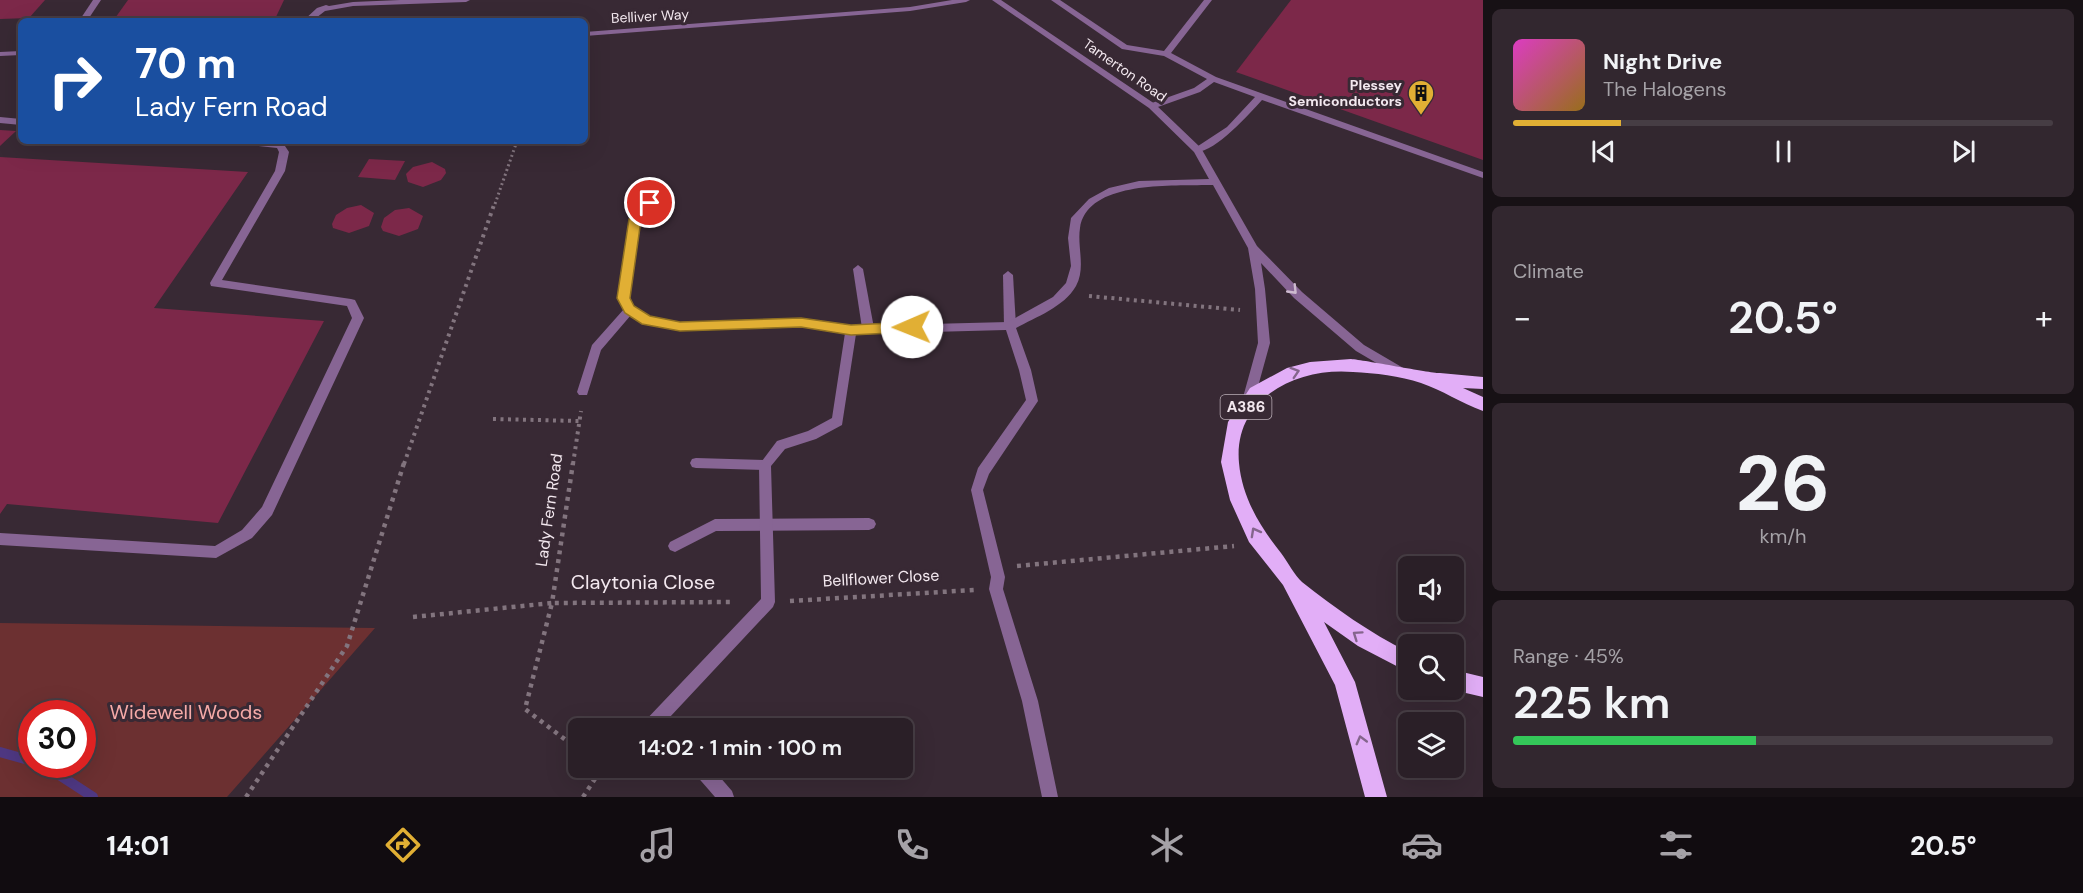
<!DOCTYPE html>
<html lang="en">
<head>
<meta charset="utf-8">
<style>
  :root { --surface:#2a1f27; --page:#32272f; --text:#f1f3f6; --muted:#a5a2a7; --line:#463d44; --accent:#e1af34 }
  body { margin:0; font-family:"DM Sans",sans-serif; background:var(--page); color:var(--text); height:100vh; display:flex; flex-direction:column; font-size:22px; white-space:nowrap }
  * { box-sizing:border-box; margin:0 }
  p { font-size:20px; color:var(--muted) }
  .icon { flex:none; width:33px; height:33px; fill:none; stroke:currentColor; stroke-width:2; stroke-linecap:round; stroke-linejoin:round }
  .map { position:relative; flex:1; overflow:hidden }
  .panel { display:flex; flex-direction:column; gap:9px; padding:9px; background:#171115; width:600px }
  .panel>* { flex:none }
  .hud { position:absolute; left:18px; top:18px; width:570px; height:126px; border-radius:9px; box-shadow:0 6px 24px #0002,0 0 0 2px var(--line); background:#1a4fa0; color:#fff; overflow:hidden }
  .controls { position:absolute; left:1398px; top:556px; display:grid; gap:12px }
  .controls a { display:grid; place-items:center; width:66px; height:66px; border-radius:9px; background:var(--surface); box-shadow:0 6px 24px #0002,0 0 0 2px var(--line); font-size:30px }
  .speed { position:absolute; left:18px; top:700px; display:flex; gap:12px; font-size:30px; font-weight:700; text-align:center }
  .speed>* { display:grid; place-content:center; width:78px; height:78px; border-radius:50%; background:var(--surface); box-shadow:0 6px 24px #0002,0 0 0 2px var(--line); line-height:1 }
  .speed .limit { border:9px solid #d22; background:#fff; color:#111 }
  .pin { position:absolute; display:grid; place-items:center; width:51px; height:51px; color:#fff; margin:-26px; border:3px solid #fff; border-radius:50%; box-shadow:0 2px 6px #0007 }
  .me { position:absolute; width:66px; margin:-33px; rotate:269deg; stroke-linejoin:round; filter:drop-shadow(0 0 4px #0008) }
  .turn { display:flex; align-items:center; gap:21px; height:126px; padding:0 18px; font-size:27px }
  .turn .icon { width:78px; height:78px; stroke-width:2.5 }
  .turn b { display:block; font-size:42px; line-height:51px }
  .big { font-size:45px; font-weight:600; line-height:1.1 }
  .panel .tile { flex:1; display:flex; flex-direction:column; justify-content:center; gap:9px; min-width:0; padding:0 21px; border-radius:9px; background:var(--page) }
  .panel .dial { align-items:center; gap:0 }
  .dial b { font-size:78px; line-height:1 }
  .song { display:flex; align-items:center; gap:18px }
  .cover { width:72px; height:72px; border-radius:9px; background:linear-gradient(135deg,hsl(310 70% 55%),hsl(40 70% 35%)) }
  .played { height:6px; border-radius:3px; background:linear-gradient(90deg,var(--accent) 20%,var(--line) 20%) }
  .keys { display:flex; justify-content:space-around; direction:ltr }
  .heat { display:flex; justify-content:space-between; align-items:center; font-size:33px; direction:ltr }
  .charge { height:9px; border-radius:4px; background:linear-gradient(90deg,#34c759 45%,var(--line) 0) }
  .trip { position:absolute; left:568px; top:718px; width:345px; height:60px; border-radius:9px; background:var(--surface); box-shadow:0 6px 24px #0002,0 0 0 2px var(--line); font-weight:600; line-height:60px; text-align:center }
  .dock { display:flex; height:96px; justify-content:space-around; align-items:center; background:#110c10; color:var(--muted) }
  .dock .icon { width:42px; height:42px }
  .dock .active { color:var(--accent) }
  .dock b { font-size:27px; color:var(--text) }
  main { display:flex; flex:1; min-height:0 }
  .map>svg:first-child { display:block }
  .green { fill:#6c3031; fill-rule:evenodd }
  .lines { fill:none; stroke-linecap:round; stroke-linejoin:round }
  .stream { stroke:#4f3883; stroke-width:10 }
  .building { fill:#7c2849 }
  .path-far2 { stroke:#82747e; stroke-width:3; stroke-dasharray:2 3; stroke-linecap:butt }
  .path-far1 { stroke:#82747e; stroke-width:4; stroke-dasharray:3 4.5; stroke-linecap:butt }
  .path { stroke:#82747e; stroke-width:4.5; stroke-dasharray:4 5; stroke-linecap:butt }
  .service { fill:#876594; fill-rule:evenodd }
  .minor { fill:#876594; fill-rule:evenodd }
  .trunk { fill:#e2aef7; fill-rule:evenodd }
  .oneway { stroke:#cdbacf }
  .oneway2 { stroke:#84658c }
  .route { fill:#e1af34; stroke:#927222; stroke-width:1.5 }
  .labels { text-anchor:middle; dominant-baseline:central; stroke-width:6; stroke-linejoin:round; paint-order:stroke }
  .far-street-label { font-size:14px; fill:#f3e8ef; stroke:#382934 }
  .far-poi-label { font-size:14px; font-weight:bold; fill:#f3e8ef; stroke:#382934; text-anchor:end }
  .shield { fill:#382934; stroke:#bbafb7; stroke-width:1.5 }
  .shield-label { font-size:15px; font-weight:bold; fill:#f3e8ef }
  .street-label { font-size:16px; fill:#f3e8ef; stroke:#382934 }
  .near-street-label { font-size:20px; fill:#f3e8ef; stroke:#382934 }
  .near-park-label { font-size:20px; fill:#f6aaa8; stroke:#382934 }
</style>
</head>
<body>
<main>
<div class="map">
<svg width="1483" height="797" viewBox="0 0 1483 797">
  <rect width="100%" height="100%" fill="#382934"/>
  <!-- green -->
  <path class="green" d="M0,623L375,628L227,797H0ZM32,714H82V765H32Z"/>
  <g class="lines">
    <!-- stream -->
    <g class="stream">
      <polyline points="0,752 32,761"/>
      <polyline points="44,765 93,797"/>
    </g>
  </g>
  <!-- building -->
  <g class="building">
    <polygon points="0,0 45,0 29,18 0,19"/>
    <polygon points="128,0 284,0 275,19 113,21"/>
    <polygon points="1291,0 1483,0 1483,160 1236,72"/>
    <polygon points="0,130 16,131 0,146"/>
    <polygon points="0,157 248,172 154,308 324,321 218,523 7,504 0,514"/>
    <polygon points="369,159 405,161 395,180 358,177"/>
    <polygon points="432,162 445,169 446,173 441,180 423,187 408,182 406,174 413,167"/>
    <polygon points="361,205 374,213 369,226 349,233 333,228 332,224 336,215 347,208"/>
    <polygon points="409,208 423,216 418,229 399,236 383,231 381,227 384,218 395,210"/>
  </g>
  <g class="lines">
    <!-- path-far2 -->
    <polyline class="path-far2" points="495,204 517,141"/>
    <!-- path-far1 -->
    <g class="path-far1">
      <polyline points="1089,296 1240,310"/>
      <polyline points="493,419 579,421"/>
      <polyline points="404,464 495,202"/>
      <polyline points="573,464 581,411"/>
    </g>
    <!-- path -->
    <g class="path">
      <polyline points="1017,566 1234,546"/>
      <polyline points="790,601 974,590"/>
      <polyline points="413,617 552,603 573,463"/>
      <polyline points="579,750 525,709 552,603 734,602"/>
      <polyline points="246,797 347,646 404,463"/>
      <polyline points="583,797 602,768"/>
    </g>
    <!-- service -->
    <g class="service">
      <polygon points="400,0 470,0 466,2 353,6 325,11 312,21 303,21 317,8 326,5 329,6 353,2"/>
      <path d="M1051,0H1060L1127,45L1164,51L1204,0H1212L1171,53L1216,77L1483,172V178L1262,100C1250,113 1214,154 1195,152V148L1227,127L1255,97L1214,82L1200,92L1155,108H1149V104L1194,88L1207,79L1164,56L1122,49Z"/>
      <polygon points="0,117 21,119 21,125 0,123"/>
      <polygon points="234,141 280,142 283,143 289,152 285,171 222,280 351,299 355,300 364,318 272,515 252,538 216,558 0,545 0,533 215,546 242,530 262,507 352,318 347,306 211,286 210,283 275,171 279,152 277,148 239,144"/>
      <polygon points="858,265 863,269 874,328 868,332 862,328 853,269"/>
      <polygon points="1008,271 1013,275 1016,326 1010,330 1004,326 1003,275"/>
      <polygon points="696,458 765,460 769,461 771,465 769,469 765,470 696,468 692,467 690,463 692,459"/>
      <polygon points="869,518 874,520 876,524 874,528 869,530 716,531 675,552 670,550 668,546 670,542 715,519"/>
    </g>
    <!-- minor -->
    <g class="minor">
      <polygon points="93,0 101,0 87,21 79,21"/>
      <polygon points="952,0 970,0 966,2 910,11 585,36 585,32 910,7"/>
      <path d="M992,0H1001L1155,104L1201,148L1257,246L1302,292L1364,345L1405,369L1407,372L1405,375H1397L1356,351L1294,298L1261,263L1265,289L1270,343L1254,401L1252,404H1244L1242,401L1258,343L1255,289L1248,248L1213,185C1177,186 1087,179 1080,228C1077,247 1086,268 1076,286C1064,307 1036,317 1016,328L1031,370L1038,401L989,474L983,490L1005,577L1003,589L1038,701L1058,797H1042L1022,701L989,589L991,577L971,490L978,468L1026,400L1019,370L1006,330L856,334L842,425L816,439L785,449L771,466L775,602L773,607L669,718L676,729H639L642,724L761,599L759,465L777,441L808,431L832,418L845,333L801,326L680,330L647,325L631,315L601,350L587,395H579L577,392L592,345L624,309L618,298L630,219L646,201L650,200L655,203L640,220L629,298L634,306L650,317L680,322L801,318L851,326L1008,322L1053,297L1066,283L1071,266L1068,238L1071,218L1089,199L1109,188L1139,181L1209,179L1194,152L1149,108Z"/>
      <polygon points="21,51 21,55 0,56 0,52"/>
      <polygon points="693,768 712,768 732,791 734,797 715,797 695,774"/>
    </g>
    <!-- trunk -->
    <g class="trunk">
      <path d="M1351,359C1364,360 1435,374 1440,373L1483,377V389L1463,388L1483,397V411C1461,403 1442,390 1421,383C1400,376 1375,373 1353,372C1297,367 1233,398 1239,463C1242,497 1260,527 1281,553C1287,561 1295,576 1302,582C1335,608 1370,633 1408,652V672L1358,646L1324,622L1355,682L1387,797H1365L1335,685L1283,585L1249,542L1230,500L1221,462L1228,422L1250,388L1287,368L1310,362Z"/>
      <polygon points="1454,670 1483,677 1483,697 1453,690"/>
    </g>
  </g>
  <!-- one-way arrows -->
  <defs><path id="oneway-chevron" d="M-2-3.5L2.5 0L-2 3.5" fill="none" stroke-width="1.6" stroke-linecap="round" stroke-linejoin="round" transform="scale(1.5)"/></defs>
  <use class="oneway" href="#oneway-chevron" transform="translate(1293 290) rotate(46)"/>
  <g class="oneway2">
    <use href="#oneway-chevron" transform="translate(1295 372) rotate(-18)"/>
    <use href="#oneway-chevron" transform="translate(1255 532) rotate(-119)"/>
    <use href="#oneway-chevron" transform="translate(1357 635) rotate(-145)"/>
    <use href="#oneway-chevron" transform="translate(1361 740) rotate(-105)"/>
  </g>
  <!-- route -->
  <polygon class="route" points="650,199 655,203 641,220 630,298 634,306 650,316 680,322 801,318 851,325 912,322 919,327 912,332 851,335 801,327 680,331 642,324 625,313 617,298 629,219"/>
  <!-- icons -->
  <defs>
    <g id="building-pin" transform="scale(1.35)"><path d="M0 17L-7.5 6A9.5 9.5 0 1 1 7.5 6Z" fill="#e1af34" stroke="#382934"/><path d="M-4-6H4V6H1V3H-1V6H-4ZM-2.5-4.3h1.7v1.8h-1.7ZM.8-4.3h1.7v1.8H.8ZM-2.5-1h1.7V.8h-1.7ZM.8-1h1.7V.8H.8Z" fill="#111"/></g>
  </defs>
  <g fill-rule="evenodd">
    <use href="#building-pin" x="1421" y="93"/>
  </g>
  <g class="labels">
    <!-- far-street labels -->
    <g class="far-street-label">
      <text transform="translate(650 16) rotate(-3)">Belliver Way</text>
      <text transform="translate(1125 70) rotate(35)">Tamerton Road</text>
    </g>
    <!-- far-poi labels -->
    <g class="far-poi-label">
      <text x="1402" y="85">Plessey<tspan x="1402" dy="16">Semiconductors</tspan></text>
    </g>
    <!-- shield labels -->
    <rect class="shield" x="1220.5" y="395" width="51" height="24" rx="4.5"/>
    <g class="shield-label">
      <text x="1246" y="407">A386</text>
    </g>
    <!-- street labels -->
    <g class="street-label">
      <text transform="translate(549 510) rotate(-82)">Lady Fern Road</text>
      <text transform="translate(881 578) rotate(-3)">Bellflower Close</text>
    </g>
    <!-- near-street labels -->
    <g class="near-street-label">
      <text x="643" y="582">Claytonia Close</text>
    </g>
    <!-- near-park labels -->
    <g class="near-park-label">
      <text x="186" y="712">Widewell Woods</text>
    </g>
  </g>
</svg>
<div class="controls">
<a><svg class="icon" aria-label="sound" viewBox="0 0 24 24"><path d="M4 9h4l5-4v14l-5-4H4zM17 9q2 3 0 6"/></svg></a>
<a><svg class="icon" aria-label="search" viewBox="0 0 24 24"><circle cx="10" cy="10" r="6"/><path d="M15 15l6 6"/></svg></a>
<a><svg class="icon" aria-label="layers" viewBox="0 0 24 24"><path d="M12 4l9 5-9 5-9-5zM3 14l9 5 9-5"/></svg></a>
</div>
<div class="speed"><div class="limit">30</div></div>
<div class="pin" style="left:650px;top:203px;background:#d93025"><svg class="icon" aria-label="arrive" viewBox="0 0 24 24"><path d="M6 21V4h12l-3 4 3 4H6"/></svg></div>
<svg class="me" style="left:912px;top:327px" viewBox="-20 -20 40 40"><circle r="19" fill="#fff"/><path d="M0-13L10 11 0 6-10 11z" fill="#e1af34"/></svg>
<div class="trip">14:02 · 1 min · 100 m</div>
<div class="hud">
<div class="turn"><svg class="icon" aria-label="right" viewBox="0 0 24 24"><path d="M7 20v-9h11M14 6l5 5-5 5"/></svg><div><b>70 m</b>Lady Fern Road</div></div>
</div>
</div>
<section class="panel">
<div class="tile">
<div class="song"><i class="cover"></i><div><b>Night Drive</b><p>The Halogens</p></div></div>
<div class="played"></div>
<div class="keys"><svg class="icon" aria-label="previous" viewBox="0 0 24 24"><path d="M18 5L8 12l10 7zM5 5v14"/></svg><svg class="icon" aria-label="pause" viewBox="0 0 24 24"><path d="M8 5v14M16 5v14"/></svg><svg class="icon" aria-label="next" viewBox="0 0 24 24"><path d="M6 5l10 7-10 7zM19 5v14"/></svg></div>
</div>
<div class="tile"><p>Climate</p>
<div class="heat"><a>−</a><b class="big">20.5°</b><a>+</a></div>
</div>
<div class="tile dial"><b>26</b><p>km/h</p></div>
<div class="tile"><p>Range · 45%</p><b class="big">225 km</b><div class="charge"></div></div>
</section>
</main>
<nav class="dock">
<b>14:01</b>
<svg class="icon active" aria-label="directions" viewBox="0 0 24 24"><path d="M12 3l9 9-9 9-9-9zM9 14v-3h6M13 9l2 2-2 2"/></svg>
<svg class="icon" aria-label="music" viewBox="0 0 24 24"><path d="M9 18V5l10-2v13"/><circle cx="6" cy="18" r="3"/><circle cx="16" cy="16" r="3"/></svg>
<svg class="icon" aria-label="phone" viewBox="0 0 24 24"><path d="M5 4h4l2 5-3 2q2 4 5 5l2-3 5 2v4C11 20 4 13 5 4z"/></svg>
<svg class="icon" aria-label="climate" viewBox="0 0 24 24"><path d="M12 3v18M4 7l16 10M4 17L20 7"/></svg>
<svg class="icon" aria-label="car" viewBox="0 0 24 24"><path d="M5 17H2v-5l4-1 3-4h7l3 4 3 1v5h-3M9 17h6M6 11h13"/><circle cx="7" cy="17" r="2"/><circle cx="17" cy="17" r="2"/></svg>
<svg class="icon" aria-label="filters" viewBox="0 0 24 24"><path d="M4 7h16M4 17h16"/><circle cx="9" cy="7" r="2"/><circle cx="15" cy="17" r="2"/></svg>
<b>20.5°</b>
</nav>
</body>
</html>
